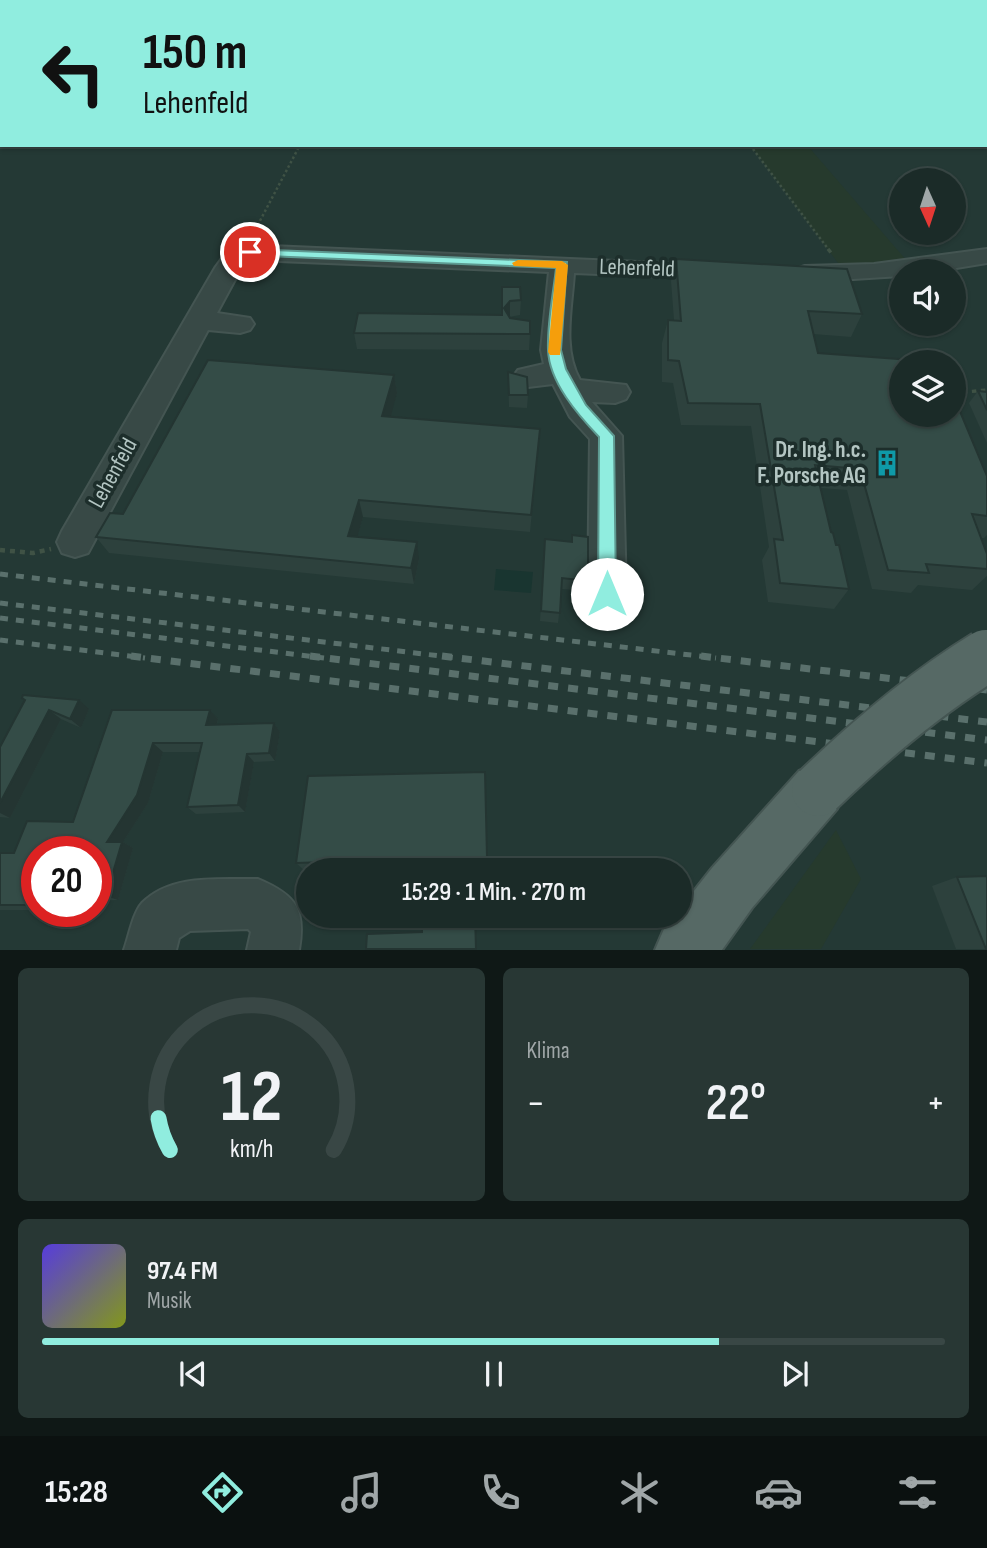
<!DOCTYPE html>
<html lang="de">
<head>
<meta charset="utf-8">
<style>
  :root { --surface:#1b2b28; --page:#283734; --text:#f1f3f6; --muted:#a0a7a8; --line:#394745; --accent:#90eddf }
  body { margin:0; font-family:"Sofia Sans Condensed",sans-serif; background:var(--page); color:var(--text); height:100vh; display:flex; flex-direction:column; font-size:26px; white-space:nowrap }
  * { box-sizing:border-box; margin:0 }
  p { font-size:23px; color:var(--muted) }
  .icon { flex:none; width:38px; height:38px; fill:none; stroke:currentColor; stroke-width:2; stroke-linecap:round; stroke-linejoin:round }
  .map { position:relative; height:950px; overflow:hidden }
  .details { display:flex; flex-direction:column; gap:18px; padding:18px; background:#0f1816; flex:1 }
  .details>* { flex:none }
  .banner { position:absolute; left:0px; top:0px; width:987px; height:147px; box-shadow:0 2px 5px #0004,0 0 0 2px var(--line); background:#90eddf; color:#111; overflow:hidden }
  .needle { width:46px; rotate:177deg }
  .tools { position:absolute; left:889px; top:168px; display:grid; gap:14px }
  .tools a { display:grid; place-items:center; width:77px; height:77px; border-radius:50%; background:var(--surface); box-shadow:0 2px 5px #0004,0 0 0 2px var(--line); font-size:35px }
  .speed { position:absolute; left:21px; top:836px; display:flex; gap:14px; font-size:35px; font-weight:700; text-align:center }
  .speed>* { display:grid; place-content:center; width:91px; height:91px; border-radius:50%; background:var(--surface); box-shadow:0 2px 5px #0004,0 0 0 2px var(--line); line-height:1 }
  .speed .limit { border:10px solid #d22; background:#fff; color:#111 }
  .pin { position:absolute; display:grid; place-items:center; width:60px; height:60px; color:#fff; margin:-30px; border:4px solid #fff; border-radius:50%; box-shadow:0 2px 7px #0007 }
  .me { position:absolute; width:77px; margin:-38px; rotate:0deg; stroke-linejoin:round; filter:drop-shadow(0 0 5px #0008) }
  .turn { display:flex; align-items:center; gap:24px; height:147px; padding:0 28px; font-size:32px }
  .turn .icon { width:91px; height:91px; stroke-width:2.5 }
  .turn b { display:block; font-size:49px; line-height:60px }
  .big { font-size:52px; font-weight:600; line-height:1.1 }
  .details .card { flex:1; display:flex; flex-direction:column; justify-content:center; gap:10px; min-width:0; padding:0 24px; border-radius:10px; background:var(--page) }
  .details .dial { align-items:center; gap:0 }
  .dial svg { height:182px; overflow:visible; fill:none; stroke:var(--line); stroke-width:7; stroke-linecap:round; text-anchor:middle }
  .dial text { fill:var(--text); stroke:none }
  .song { display:flex; align-items:center; gap:21px }
  .cover { width:84px; height:84px; border-radius:10px; background:linear-gradient(135deg,hsl(250 70% 55%),hsl(70 70% 35%)) }
  .played { height:7px; border-radius:4px; background:linear-gradient(90deg,var(--accent) 75%,var(--line) 75%) }
  .keys { display:flex; justify-content:space-around; direction:ltr }
  .heat { display:flex; justify-content:space-between; align-items:center; font-size:38px; direction:ltr }
  .details .tiles { flex:1; display:grid; gap:18px; grid-template-columns:1fr 1fr }
  .card:last-child { grid-column:span 2 }
  .trip { position:absolute; left:296px; top:858px; width:396px; height:70px; border-radius:35px; background:var(--surface); box-shadow:0 2px 5px #0004,0 0 0 2px var(--line); font-weight:600; line-height:70px; text-align:center }
  .tabs { display:flex; height:112px; justify-content:space-around; align-items:center; background:#0b1110; color:var(--muted) }
  .tabs .icon { width:49px; height:49px }
  .tabs .on { color:var(--accent) }
  .tabs b { font-size:32px; color:var(--text) }
  .map>svg:first-child { display:block }
  .green { fill:#263a2d }
  .water { fill:#193530 }
  .lines { fill:none; stroke-linecap:round; stroke-linejoin:round }
  .minor-casing { stroke:#445552; stroke-width:4 }
  .major-casing { stroke:#445552; stroke-width:4 }
  .path-far2 { stroke:#3f5245; stroke-width:2.5; stroke-dasharray:2.5 2.5; stroke-linecap:butt }
  .path-far1 { stroke:#3f5245; stroke-width:3.5; stroke-dasharray:4.5 4.5; stroke-linecap:butt }
  .path { stroke:#3f5245; stroke-width:4.5; stroke-dasharray:5 5; stroke-linecap:butt }
  .minor { fill:#384946; fill-rule:evenodd }
  .major { fill:#566965; fill-rule:evenodd }
  .rail-far1 { stroke:#5a706c; stroke-width:5; stroke-dasharray:8 8; stroke-linecap:butt }
  .rail { stroke:#5a706c; stroke-width:7; stroke-dasharray:10 10; stroke-linecap:butt }
  .major-bridge-far1-casing { stroke:#445552; stroke-width:45; stroke-linecap:butt }
  .major-bridge-casing { stroke:#445552; stroke-width:56; stroke-linecap:butt }
  .major-bridge-far1 { stroke:#566965; stroke-width:41 }
  .major-bridge { stroke:#566965; stroke-width:52 }
  .wall { fill:#2d413d }
  .shaded-wall { fill:#243532 }
  .building { fill:#344c47; stroke:#243532; stroke-width:2 }
  .route { fill:#90eddf; stroke:#5e9a91; stroke-width:2 }
  .slow { fill:#f59e0b }
  .labels { text-anchor:middle; dominant-baseline:central; stroke-width:7; stroke-linejoin:round; paint-order:stroke }
  .street-label { font-size:23px; fill:#b3c5c2; stroke:#1d2e2b }
  .poi-label { font-size:23px; font-weight:bold; fill:#b3c5c2; stroke:#1d2e2b; text-anchor:end }
</style>
</head>
<body>
<div class="map">
<svg width="987" height="950" viewBox="0 0 987 950">
  <rect width="100%" height="100%" fill="#243935"/>
  <!-- green -->
  <g class="green">
    <polygon points="362,0 987,0 987,87 985,2"/>
    <polygon points="750,145 807,145 913,268 847,275"/>
    <polygon points="836,830 861,879 821,949 750,949"/>
  </g>
  <!-- water -->
  <polygon class="water" points="496,569 533,572 531,593 494,590"/>
  <g class="lines">
    <!-- minor casing -->
    <g class="minor-casing">
      <g id="minor">
        <polygon points="599,0 616,0 617,2 601,2"/>
        <rect x="985" y="69" width="2" height="10"/>
        <path d="M250,245L729,266L733,271L729,276L720,279L574,273C572,307 562,349 580,380L626,385L630,392L626,399L615,403L592,402L622,436L626,594L620,606L607,611L594,606L588,594L590,439L570,417L553,384L528,387L518,384L513,377L518,370L544,364L541,350L549,272L253,260L244,263L217,313L250,318L254,324L250,330L240,333L208,330L88,553L75,557L62,553L57,542L62,531L215,268L226,253Z"/>
        <polygon points="987,249 987,263 938,271 901,271 901,276 805,282 796,279 792,274 796,269 805,266 874,264"/>
        <path d="M258,879C296,895 306,909 299,950H247L251,932L248,929L190,931L179,938L176,950H124C129,936 133,913 142,903C172,873 220,880 258,879Z"/>
      </g>
    </g>
    <!-- major casing -->
    <g class="major-casing">
      <polygon id="major" points="818,764 837,771 844,790 837,809 752,908 722,950 655,950 664,929 675,915 679,915 679,910 712,868 799,771"/>
    </g>
    <!-- path-far2 -->
    <g class="path-far2">
      <polyline points="927,2 947,0"/>
      <polyline points="750,145 829,250"/>
      <polyline points="253,234 300,145"/>
    </g>
    <!-- path-far1 -->
    <g class="path-far1">
      <polyline points="828,249 832,254"/>
      <polyline points="954,393 987,390"/>
    </g>
    <!-- path -->
    <polyline class="path" points="0,550 33,553 51,549"/>
    <!-- minor -->
    <use href="#minor" class="minor"/>
    <!-- major -->
    <use href="#major" class="major"/>
    <!-- rail-far1 -->
    <g class="rail-far1">
      <polyline points="0,574 716,658"/>
      <polyline points="0,603 457,658"/>
      <polyline points="0,618 324,658"/>
      <polyline points="0,640 145,658"/>
    </g>
    <!-- rail -->
    <g class="rail">
      <polyline points="131,656 987,763"/>
      <polyline points="310,656 987,740"/>
      <polyline points="442,656 987,722"/>
      <polyline points="701,656 987,690"/>
    </g>
    <!-- major-bridge-far1 casing -->
    <g class="major-bridge-far1-casing">
      <polyline id="major-bridge-far1" points="984,658 987,656"/>
    </g>
    <!-- major-bridge casing -->
    <g class="major-bridge-casing">
      <path id="major-bridge" d="M818,790C870,740 924,694 986,656"/>
    </g>
    <!-- major-bridge-far1 -->
    <use href="#major-bridge-far1" class="major-bridge-far1"/>
    <!-- major-bridge -->
    <use href="#major-bridge" class="major-bridge"/>
  </g>
  <!-- wall -->
  <g class="wall">
    <polygon points="676,259 862,314 851,337 813,334 818,353 987,476 987,535 984,538 981,538 987,554 987,576 972,590 918,585 911,593 872,589 847,490 821,488 831,532 836,545 849,589 834,609 768,602 762,560 769,547 751,426 681,425 673,383 662,382 662,343 668,320 674,320 671,281"/>
    <polygon points="502,287 521,300 520,315 509,317 530,334 529,350 357,349 354,333 502,315"/>
    <polygon points="508,372 528,395 527,408 509,407"/>
    <polygon points="394,375 397,393 390,416 540,429 530,532 363,517 357,537 419,559 414,584 109,553 96,537"/>
    <polygon points="978,391 987,392 987,443 969,403"/>
    <polygon points="572,535 588,581 585,591 562,589 558,623 540,621 544,551 571,542"/>
    <polygon points="22,698 89,709 81,728 61,719 10,818 0,817 0,747 25,700"/>
    <polygon points="112,710 210,710 218,719 217,724 274,723 280,732 275,761 254,762 245,812 196,814 187,807 200,752 163,752 148,803 123,842 133,848 118,900 96,901 96,852 37,852 37,910 0,910 0,853 14,853 73,822"/>
    <polygon points="485,772 487,865 304,870 296,863"/>
    <polygon points="957,877 987,949 956,949 932,886"/>
    <polygon points="49,912 77,912 76,915 58,914"/>
  </g>
  <!-- shaded-wall -->
  <g class="shaded-wall">
    <polygon points="510,301 510,316 504,324 504,308"/>
    <polygon points="394,375 397,393 386,434 382,416"/>
    <polygon points="359,500 363,517 353,552 348,536"/>
    <polygon points="417,542 419,559 414,584 411,568"/>
    <polygon points="79,700 89,709 81,728 70,719"/>
    <polygon points="49,710 61,719 10,818 0,813 0,803"/>
    <polygon points="210,710 218,719 214,734 206,725"/>
    <polygon points="274,723 280,732 275,761 269,753"/>
    <polygon points="153,743 163,752 148,803 123,842 133,848 118,900 106,896 107,842"/>
    <polygon points="247,754 254,762 245,812 238,805"/>
  </g>
  <!-- building -->
  <g class="building">
    <polygon points="676,259 847,269 862,314 808,311 818,353 939,362 901,362 901,415 954,415 954,397 987,476 987,516 972,514 987,554 987,569 926,564 929,573 888,570 860,469 815,465 831,532 833,533 836,545 839,545 849,589 780,583 774,539 783,540 760,404 688,403 679,361 668,360 668,320 681,321"/>
    <polygon points="502,287 520,287 521,300 510,301 504,308 510,318 530,321 530,334 354,333 358,313 502,315"/>
    <polygon points="208,360 394,375 382,416 540,429 531,515 359,500 348,536 417,542 411,568 96,537 110,513 123,514"/>
    <polygon points="508,372 527,377 528,395 509,395"/>
    <polygon points="978,391 987,392 987,410"/>
    <polygon points="572,535 588,537 588,581 562,578 560,613 541,611 545,539 572,542"/>
    <polygon points="23,695 79,700 70,719 49,710 0,803 0,747 25,700 22,698"/>
    <polygon points="112,710 210,710 206,725 274,723 269,753 247,754 238,805 187,807 202,743 153,743 137,795 107,842 122,842 106,896 96,896 96,852 37,852 37,905 0,905 0,853 14,853 27,821 73,822"/>
    <polygon points="485,772 487,857 296,863 308,776"/>
    <polygon points="987,876 987,949 986,949 957,877"/>
    <polygon points="422,915 475,915 476,949 366,949 367,934 422,932"/>
  </g>
  <!-- route -->
  <path class="route" d="M250,249L567,262L561,350L566,369L586,405L614,436L616,594L613,599L607,602L600,599L598,594L599,437C578,415 549,382 548,350C547,323 553,295 556,268L245,255V250Z"/>
  <!-- slow -->
  <polygon class="slow" points="518,260 562,261 568,265 560,355 550,355 548,352 556,268 514,266 512,263"/>
  <!-- icons -->
  <defs>
    <g id="building-bare" transform="scale(2.1)"><path d="M-4-6H4V6H1V3H-1V6H-4ZM-2.5-4.3h1.7v1.8h-1.7ZM.8-4.3h1.7v1.8H.8ZM-2.5-1h1.7V.8h-1.7ZM.8-1h1.7V.8H.8Z" fill="#0f9aa8" stroke="#1d2e2b" stroke-width="2.5" paint-order="stroke"/></g>
  </defs>
  <g fill-rule="evenodd">
    <use href="#building-bare" x="887" y="463"/>
  </g>
  <g class="labels">
    <!-- street labels -->
    <g class="street-label">
      <text transform="translate(637 268) rotate(2)">Lehenfeld</text>
      <text transform="translate(113 473) rotate(-61)">Lehenfeld</text>
    </g>
    <!-- poi labels -->
    <g class="poi-label">
      <text x="866" y="450">Dr. Ing. h.c.<tspan x="866" dy="26">F. Porsche AG</tspan></text>
    </g>
  </g>
</svg>
<div class="tools">
<a><svg class="needle" viewBox="-14 -14 28 28"><path d="M0-13l5 13h-10z" fill="#e53935"/><path d="M0 13l5-13h-10z" fill="#a0a7a8"/></svg></a>
<a><svg class="icon" aria-label="sound" viewBox="0 0 24 24"><path d="M4 9h4l5-4v14l-5-4H4zM17 9q2 3 0 6"/></svg></a>
<a><svg class="icon" aria-label="layers" viewBox="0 0 24 24"><path d="M12 4l9 5-9 5-9-5zM3 14l9 5 9-5"/></svg></a>
</div>
<div class="speed"><div class="limit">20</div></div>
<div class="pin" style="left:250px;top:252px;background:#d93025"><svg class="icon" aria-label="arrive" viewBox="0 0 24 24"><path d="M6 21V4h12l-3 4 3 4H6"/></svg></div>
<svg class="me" style="left:607px;top:594px" viewBox="-20 -20 40 40"><circle r="19" fill="#fff"/><path d="M0-13L10 11 0 6-10 11z" fill="#90eddf"/></svg>
<div class="trip">15:29 · 1 Min. · 270 m</div>
<div class="banner">
<div class="turn"><svg class="icon" aria-label="left" viewBox="0 0 24 24"><path d="M17 20v-9H6M10 6l-5 5 5 5"/></svg><div><b>150 m</b>Lehenfeld</div></div>
</div>
</div>
<section class="details">
<div class="tiles">
<div class="card dial"><svg viewBox="0 0 100 80">
<path d="M14 69A42 42 0 1 1 86 69"/>
<path d="M14 69A42 42 0 0 1 9 55" stroke="#90eddf"/>
<text x="50" y="56" font-size="32" font-weight="700">12</text>
<text x="50" y="72" font-size="11">km/h</text>
</svg></div>
<div class="card"><p>Klima</p>
<div class="heat"><a>−</a><b class="big">22°</b><a>+</a></div>
</div>
<div class="card">
<div class="song"><i class="cover"></i><div><b>97.4 FM</b><p>Musik</p></div></div>
<div class="played"></div>
<div class="keys"><svg class="icon" aria-label="previous" viewBox="0 0 24 24"><path d="M18 5L8 12l10 7zM5 5v14"/></svg><svg class="icon" aria-label="pause" viewBox="0 0 24 24"><path d="M8 5v14M16 5v14"/></svg><svg class="icon" aria-label="next" viewBox="0 0 24 24"><path d="M6 5l10 7-10 7zM19 5v14"/></svg></div>
</div>
</div>
</section>
<nav class="tabs">
<b>15:28</b>
<svg class="icon on" aria-label="directions" viewBox="0 0 24 24"><path d="M12 3l9 9-9 9-9-9zM9 14v-3h6M13 9l2 2-2 2"/></svg>
<svg class="icon" aria-label="music" viewBox="0 0 24 24"><path d="M9 18V5l10-2v13"/><circle cx="6" cy="18" r="3"/><circle cx="16" cy="16" r="3"/></svg>
<svg class="icon" aria-label="phone" viewBox="0 0 24 24"><path d="M5 4h4l2 5-3 2q2 4 5 5l2-3 5 2v4C11 20 4 13 5 4z"/></svg>
<svg class="icon" aria-label="climate" viewBox="0 0 24 24"><path d="M12 3v18M4 7l16 10M4 17L20 7"/></svg>
<svg class="icon" aria-label="car" viewBox="0 0 24 24"><path d="M5 17H2v-5l4-1 3-4h7l3 4 3 1v5h-3M9 17h6M6 11h13"/><circle cx="7" cy="17" r="2"/><circle cx="17" cy="17" r="2"/></svg>
<svg class="icon" aria-label="filters" viewBox="0 0 24 24"><path d="M4 7h16M4 17h16"/><circle cx="9" cy="7" r="2"/><circle cx="15" cy="17" r="2"/></svg>
</nav>
</body>
</html>
